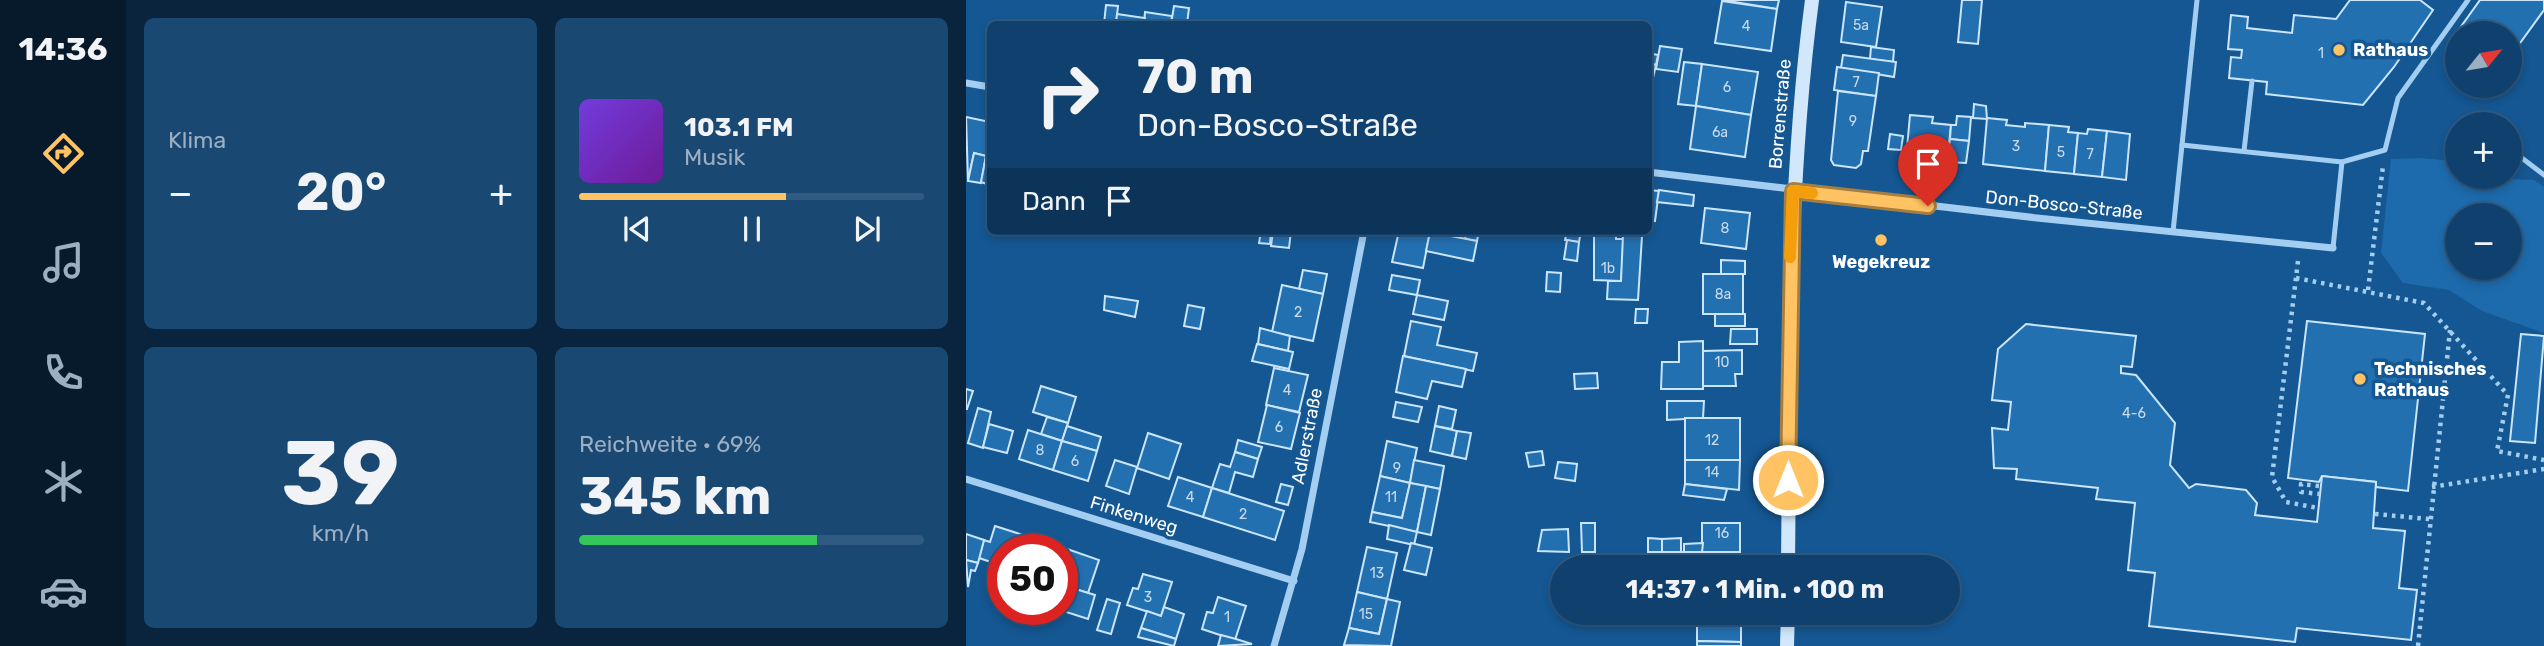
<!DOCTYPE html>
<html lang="de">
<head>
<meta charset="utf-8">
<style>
  :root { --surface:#10416e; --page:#194873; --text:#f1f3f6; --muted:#9cafc2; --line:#305a81; --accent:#ffc363 }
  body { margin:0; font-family:Rubik,sans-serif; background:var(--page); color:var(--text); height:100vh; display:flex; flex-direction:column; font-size:26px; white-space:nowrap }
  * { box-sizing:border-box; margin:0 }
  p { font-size:23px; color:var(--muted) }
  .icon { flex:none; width:38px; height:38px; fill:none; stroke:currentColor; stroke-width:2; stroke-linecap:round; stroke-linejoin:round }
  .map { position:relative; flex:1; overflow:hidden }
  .panel { display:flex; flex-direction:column; gap:18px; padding:18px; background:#09243c; width:840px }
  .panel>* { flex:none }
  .hud { position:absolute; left:21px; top:21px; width:665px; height:214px; border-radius:10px; box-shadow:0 4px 10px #0003,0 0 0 2px var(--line); background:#10416e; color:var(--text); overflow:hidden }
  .needle { width:46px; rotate:60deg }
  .fabs { position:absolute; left:1479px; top:21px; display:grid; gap:14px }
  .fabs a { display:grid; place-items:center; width:77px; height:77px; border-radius:50%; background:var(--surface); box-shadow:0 4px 10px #0003,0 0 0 2px var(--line); font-size:35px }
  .speed { position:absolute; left:21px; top:534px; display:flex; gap:14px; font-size:35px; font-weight:700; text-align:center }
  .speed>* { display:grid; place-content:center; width:91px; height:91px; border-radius:50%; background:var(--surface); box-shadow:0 4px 10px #0003,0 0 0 2px var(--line); line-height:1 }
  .speed .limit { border:10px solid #d22; background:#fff; color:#111 }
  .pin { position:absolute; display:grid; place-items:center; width:60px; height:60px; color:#fff; margin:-72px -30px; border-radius:50% 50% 50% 0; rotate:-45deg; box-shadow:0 0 7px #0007 }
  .pin .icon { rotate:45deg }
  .me { position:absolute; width:77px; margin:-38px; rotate:0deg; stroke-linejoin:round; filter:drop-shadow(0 0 5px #0008) }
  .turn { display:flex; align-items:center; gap:24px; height:147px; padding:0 35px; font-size:32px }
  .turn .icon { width:91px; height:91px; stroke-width:2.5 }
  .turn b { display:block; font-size:49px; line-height:60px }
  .then { display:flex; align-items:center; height:66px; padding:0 35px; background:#0003; gap:14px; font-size:26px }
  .big { font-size:52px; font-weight:700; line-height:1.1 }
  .panel .card { flex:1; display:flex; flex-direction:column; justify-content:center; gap:10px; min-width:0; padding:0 24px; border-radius:10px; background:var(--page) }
  .panel .dial { align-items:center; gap:0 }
  .dial b { font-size:91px; line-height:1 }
  .song { display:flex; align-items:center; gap:21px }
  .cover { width:84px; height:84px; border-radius:10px; background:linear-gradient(135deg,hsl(260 70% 55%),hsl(280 70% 35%)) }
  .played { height:7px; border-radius:4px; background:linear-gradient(90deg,var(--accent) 60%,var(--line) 60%) }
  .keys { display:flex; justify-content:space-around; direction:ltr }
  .heat { display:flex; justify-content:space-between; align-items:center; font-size:38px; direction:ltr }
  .charge { height:10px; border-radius:5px; background:linear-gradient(90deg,#34c759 69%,var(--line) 0) }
  .panel .tiles { flex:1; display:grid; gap:18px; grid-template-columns:repeat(2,1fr) }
  .trip { position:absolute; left:584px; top:555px; width:410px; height:70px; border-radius:35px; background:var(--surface); box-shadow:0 4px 10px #0003,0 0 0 2px var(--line); font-weight:700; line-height:70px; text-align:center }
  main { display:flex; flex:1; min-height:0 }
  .dock { display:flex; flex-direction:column; width:126px; justify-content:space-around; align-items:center; background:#061a2c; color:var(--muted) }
  .dock .icon { width:49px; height:49px }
  .dock .active { color:var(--accent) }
  .dock b { font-size:32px; color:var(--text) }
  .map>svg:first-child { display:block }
  .green { fill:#1d6bac; fill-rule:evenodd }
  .building { fill:#2370b1; stroke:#cae5fc; stroke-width:2 }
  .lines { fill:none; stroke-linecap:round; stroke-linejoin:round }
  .path { stroke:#a3cef1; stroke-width:4.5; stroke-dasharray:3.5 5; stroke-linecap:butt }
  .lane { stroke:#a3cef1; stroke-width:5 }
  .street { stroke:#a3cef1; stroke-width:7 }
  .secondary { stroke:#d1e8fc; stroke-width:14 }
  .route-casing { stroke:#a67f40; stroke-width:18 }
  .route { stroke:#ffc363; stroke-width:12 }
  .slow { stroke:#f59e0b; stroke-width:12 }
  .poi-dot { fill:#ffc363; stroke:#155792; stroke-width:2.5 }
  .labels { text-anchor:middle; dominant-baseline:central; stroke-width:7; stroke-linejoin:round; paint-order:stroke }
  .number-label { font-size:14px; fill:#c8dbec }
  .poi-label { font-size:18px; font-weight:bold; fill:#fff; stroke:#155792; text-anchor:start }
  .street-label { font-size:18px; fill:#fff; stroke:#155792 }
</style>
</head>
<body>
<main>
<nav class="dock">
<b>14:36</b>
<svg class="icon active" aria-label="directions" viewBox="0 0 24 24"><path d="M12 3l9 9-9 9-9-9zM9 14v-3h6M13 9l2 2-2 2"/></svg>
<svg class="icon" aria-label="music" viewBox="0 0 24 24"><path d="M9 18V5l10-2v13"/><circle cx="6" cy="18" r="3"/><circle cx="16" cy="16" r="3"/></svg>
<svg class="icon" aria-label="phone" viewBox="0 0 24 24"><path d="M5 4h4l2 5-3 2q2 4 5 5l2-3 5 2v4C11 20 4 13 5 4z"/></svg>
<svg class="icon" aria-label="climate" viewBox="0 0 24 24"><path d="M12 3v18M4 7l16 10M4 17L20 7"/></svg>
<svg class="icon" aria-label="car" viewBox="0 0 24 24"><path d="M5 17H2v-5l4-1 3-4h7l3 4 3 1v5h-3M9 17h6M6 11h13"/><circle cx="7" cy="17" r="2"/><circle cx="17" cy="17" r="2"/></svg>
</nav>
<section class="panel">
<div class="tiles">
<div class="card"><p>Klima</p>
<div class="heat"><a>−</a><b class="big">20°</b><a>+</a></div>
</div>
<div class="card">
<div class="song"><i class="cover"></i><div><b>103.1 FM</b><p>Musik</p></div></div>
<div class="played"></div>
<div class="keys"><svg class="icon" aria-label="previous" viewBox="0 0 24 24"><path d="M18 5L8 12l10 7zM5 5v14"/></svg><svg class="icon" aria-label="pause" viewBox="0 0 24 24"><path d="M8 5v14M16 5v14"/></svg><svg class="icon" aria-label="next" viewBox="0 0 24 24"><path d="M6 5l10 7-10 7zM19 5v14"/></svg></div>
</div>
<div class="card dial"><b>39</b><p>km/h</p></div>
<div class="card"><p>Reichweite · 69%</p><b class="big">345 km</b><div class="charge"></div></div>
</div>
</section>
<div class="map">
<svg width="1578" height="646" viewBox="0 0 1578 646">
  <rect width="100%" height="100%" fill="#155792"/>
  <!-- green -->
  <path class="green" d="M1454,158L1486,161V172L1491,173V177L1568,180L1578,187V333L1516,311L1483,290L1437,283L1415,253L1425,159ZM1491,215H1544V268H1491Z"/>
  <!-- building -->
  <g class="building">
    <polygon points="756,0 813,0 811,9"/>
    <polygon points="996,0 1016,0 1012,44 992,42"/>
    <polygon points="1384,0 1454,0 1467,10 1428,67 1397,105 1300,94 1301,82 1263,78 1265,57 1275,58 1276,50 1262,49 1265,15 1282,17 1281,28 1326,33 1328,15 1370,19"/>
    <polygon points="1514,0 1578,0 1578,10 1544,57 1544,33 1489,35"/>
    <polygon points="756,1 811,9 805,51 749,43"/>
    <polygon points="880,2 916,7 910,47 875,42"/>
    <polygon points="140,5 152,6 150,24 138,24"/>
    <polygon points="208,6 223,8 221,24 205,24"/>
    <polygon points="179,12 206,16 205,24 178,24"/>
    <polygon points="151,14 179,18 178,24 150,24"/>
    <polygon points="694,46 716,49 712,72 690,69"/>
    <polygon points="905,47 928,50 927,62 904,59"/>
    <polygon points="682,53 692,55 690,65 682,63"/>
    <polygon points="877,55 930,62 928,77 875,68"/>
    <polygon points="718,62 736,64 730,106 712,104"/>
    <polygon points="682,63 690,65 683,95 682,95"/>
    <polygon points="736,64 792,72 785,115 730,106"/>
    <polygon points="871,67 913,73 910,96 868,90"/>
    <polygon points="872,91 910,96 902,151 897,151 895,164 890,168 868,165 865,160"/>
    <polygon points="1008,104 1020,106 1021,119 1007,118"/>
    <polygon points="730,106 785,115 779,157 724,149"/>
    <polygon points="944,115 967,117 966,123 985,125 981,163 940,159"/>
    <polygon points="991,116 1005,117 1003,141 984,139 985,125 990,125"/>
    <polygon points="0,117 24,122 20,156 8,153 2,181"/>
    <polygon points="1021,118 1041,120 1040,125 1059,127 1059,123 1083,125 1079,171 1017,164"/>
    <polygon points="1083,125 1103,127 1102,132 1112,133 1108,174 1079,171"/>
    <polygon points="1122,129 1141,131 1136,177 1108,174 1112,133 1121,134"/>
    <polygon points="1141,131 1164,134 1160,180 1136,177"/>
    <polygon points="924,134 937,136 935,150 922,149"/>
    <polygon points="984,139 1003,141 1000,163 981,162"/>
    <polygon points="8,153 20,156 15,183 2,181"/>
    <polygon points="20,156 24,157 24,185 15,182"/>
    <polygon points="682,190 693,191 689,221 682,220"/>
    <polygon points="693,190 728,195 727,206 691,202"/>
    <polygon points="739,208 784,213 780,249 735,243"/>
    <polygon points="295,231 305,231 304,244 293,243"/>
    <polygon points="307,231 325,231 323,248 305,246"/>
    <polygon points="433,231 464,232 457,268 426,262"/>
    <polygon points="501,231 513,231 511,241 499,239"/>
    <polygon points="601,231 615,231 613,242 599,240"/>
    <polygon points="628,231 650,231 650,239 658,239 655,281 628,280"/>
    <polygon points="464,232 511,241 507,261 460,251"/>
    <polygon points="657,235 676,236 672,300 641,299 642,281 655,281"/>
    <polygon points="601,240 613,242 611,261 598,259"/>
    <polygon points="755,260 779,261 779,274 755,274"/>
    <polygon points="337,270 361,274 357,294 333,289"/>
    <polygon points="581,272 595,273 594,292 580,291"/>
    <rect x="737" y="274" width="40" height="40"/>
    <polygon points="426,275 454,280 451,295 423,290"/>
    <polygon points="316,285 357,294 347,341 306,332"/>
    <polygon points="451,295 482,301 478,320 447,314"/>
    <polygon points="139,296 172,301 169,317 138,310"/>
    <polygon points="222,305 238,308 234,329 218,326"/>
    <polygon points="670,309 682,309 681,323 669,323"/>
    <rect x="749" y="314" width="30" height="12"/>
    <polygon points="445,321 475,327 471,345 511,353 507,371 438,356"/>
    <polygon points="1341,321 1459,334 1442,491 1410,487 1410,482 1356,476 1353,482 1322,478"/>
    <polygon points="1060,324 1170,336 1166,367 1155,366 1155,373 1170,375 1209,423 1204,465 1223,488 1230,484 1280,490 1291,503 1289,515 1351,522 1356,476 1410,482 1407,528 1439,531 1433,588 1451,590 1445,640 1331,628 1329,642 1183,626 1189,573 1162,570 1169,503 1130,499 1132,488 1050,479 1051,469 1028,468 1026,428 1042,430 1045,402 1026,400 1032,349"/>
    <polygon points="294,328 324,336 322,351 292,344"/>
    <polygon points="765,329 791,329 791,344 764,344"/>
    <polygon points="1555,334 1578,336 1569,443 1544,441"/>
    <polygon points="737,341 737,389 695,389 696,362 713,362 713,342"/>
    <polygon points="291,344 327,352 323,369 286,361"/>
    <polygon points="776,350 776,374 769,374 770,386 737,386 737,351"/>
    <polygon points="437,356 500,369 496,387 466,381 461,399 430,392"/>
    <polygon points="308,368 342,375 333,412 300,405"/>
    <polygon points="631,373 632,388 609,389 608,374"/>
    <polygon points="75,386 110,397 102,423 67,412"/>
    <polygon points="0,389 7,391 1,409 0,409"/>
    <polygon points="701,401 738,401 737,418 701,420"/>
    <polygon points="430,402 456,407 452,422 427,417"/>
    <polygon points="301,405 334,413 325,449 292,442"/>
    <polygon points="473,406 490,410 486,429 469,426"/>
    <polygon points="12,408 25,412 17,448 2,443"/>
    <polygon points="81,417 102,423 96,441 75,434"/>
    <rect x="719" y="418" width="55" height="42"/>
    <polygon points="23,424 47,431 41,453 17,447"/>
    <polygon points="101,426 135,437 131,451 96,441"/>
    <polygon points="469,426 491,431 486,456 464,451"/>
    <polygon points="62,430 96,441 87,470 53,459"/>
    <polygon points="491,431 505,433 500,459 486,456"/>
    <polygon points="182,433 215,444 203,479 171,468"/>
    <polygon points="272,440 296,447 292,459 269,452"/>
    <polygon points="96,441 131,451 122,481 87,470"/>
    <polygon points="421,441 451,448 444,483 414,476"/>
    <polygon points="576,451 578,465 563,467 560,453"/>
    <polygon points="269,452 292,459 287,477 269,472 263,493 246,488 254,464 264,467"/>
    <polygon points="149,460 171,467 163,494 140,486"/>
    <polygon points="448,460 478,466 474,489 444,483"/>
    <polygon points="719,460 774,460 773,490 719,484"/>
    <polygon points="592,462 611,464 609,481 589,478"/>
    <polygon points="414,476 444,483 436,518 406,512"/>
    <polygon points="212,477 246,488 237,517 202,506"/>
    <polygon points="444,483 460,486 451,532 404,522 406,512 436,518"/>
    <polygon points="315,484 327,487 322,505 310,502"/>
    <polygon points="719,484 761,489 758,500 717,495"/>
    <polygon points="460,486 474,489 465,535 451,532"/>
    <polygon points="246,488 318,511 309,540 237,517"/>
    <polygon points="615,523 629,523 629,552 616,552"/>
    <rect x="736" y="523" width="38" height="29"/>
    <polygon points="423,525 451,532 448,545 421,539"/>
    <polygon points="29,526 57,535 52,550 37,550 37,566 13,558 18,540 24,542"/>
    <polygon points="602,529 603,552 572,551 576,530"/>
    <polygon points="0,534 18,540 12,563 0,560"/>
    <polygon points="682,538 696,539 696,552 682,552"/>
    <polygon points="715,538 715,552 696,552 696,539"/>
    <polygon points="80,542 94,547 94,550 77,550"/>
    <polygon points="445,543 466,548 460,575 438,570"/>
    <polygon points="737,543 736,552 718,553 718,544"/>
    <polygon points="94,547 104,550 99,567 96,566"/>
    <polygon points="401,547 431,553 421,599 391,592"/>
    <polygon points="104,550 133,560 122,593 96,585 96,566 99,567"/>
    <rect x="682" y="552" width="14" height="13"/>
    <rect x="696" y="552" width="19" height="13"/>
    <polygon points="715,552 736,552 737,567 715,567"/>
    <polygon points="736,552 774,552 775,567 737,567"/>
    <polygon points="0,560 12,563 9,571 5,570 2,587"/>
    <polygon points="177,574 206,582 195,616 161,605 167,588 172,589"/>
    <polygon points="96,585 129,595 122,619 91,609 96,609"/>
    <polygon points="391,592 421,599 413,634 383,628"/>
    <polygon points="252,597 280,606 269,640 236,629 241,612 247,613"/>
    <polygon points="141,599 154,603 145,634 131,630"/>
    <polygon points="421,599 434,602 425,646 378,645 383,628 413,634"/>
    <polygon points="198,607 218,614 210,639 175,628 181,611 195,616"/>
    <polygon points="731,619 775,619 775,642 731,641"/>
    <polygon points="175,628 210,639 208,646 172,637"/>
    <polygon points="255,635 270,639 286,644 252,646"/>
    <polygon points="731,641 775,642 775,646 731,646"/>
  </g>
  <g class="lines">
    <!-- path -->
    <g class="path">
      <polyline points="1332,261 1306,477 1320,502 1352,508"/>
      <polyline points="1330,278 1458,303 1542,395 1531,451 1578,460"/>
      <polyline points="1402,290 1417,166"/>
      <polyline points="1353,486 1335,484 1335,492 1354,494"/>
      <polyline points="1466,487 1578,469"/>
      <polyline points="1409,514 1463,519"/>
      <polyline points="1452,646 1484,330"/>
    </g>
    <!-- lane -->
    <g class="lane">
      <polyline points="1216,145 1376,162 1367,248"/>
      <polyline points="1544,149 1578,175"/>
      <polyline points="1278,151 1286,81"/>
      <polyline points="1376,162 1419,150 1432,98 1502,0"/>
      <polyline points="1207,232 1231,0"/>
    </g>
    <!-- street -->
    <g class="street">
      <polyline points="0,83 24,87"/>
      <polyline points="682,172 1071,218 1367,248"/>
      <polyline points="0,479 328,581"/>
      <polyline points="308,646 336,549 398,231"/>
    </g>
    <!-- secondary -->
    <g class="secondary">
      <path d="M822,567C824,377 821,189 846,0"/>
      <polyline points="821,646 822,612"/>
    </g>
  </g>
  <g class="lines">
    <!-- route casing -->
    <g class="route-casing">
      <polyline id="route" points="822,480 827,191 962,206"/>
    </g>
    <!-- route -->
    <use href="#route" class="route"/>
    <!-- slow -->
    <polyline class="slow" points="824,257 827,191 846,193"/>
  </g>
  <!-- markers -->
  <g class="poi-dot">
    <circle cx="1373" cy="50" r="7"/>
    <circle cx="915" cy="240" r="7"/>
    <circle cx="1394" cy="379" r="7"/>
  </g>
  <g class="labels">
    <!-- number labels -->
    <g class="number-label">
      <text x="895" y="25">5a</text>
      <text x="780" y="26">4</text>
      <text x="1355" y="53">1</text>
      <text x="890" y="82">7</text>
      <text x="761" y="87">6</text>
      <text x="887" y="121">9</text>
      <text x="754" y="132">6a</text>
      <text x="1050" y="146">3</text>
      <text x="1095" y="152">5</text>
      <text x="1124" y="154">7</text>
      <text x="759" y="228">8</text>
      <text x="642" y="268">1b</text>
      <text x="757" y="294">8a</text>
      <text x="332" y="312">2</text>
      <text x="756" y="362">10</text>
      <text x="321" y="390">4</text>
      <text x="1168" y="413">4-6</text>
      <text x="313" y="427">6</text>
      <text x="746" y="440">12</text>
      <text x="74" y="450">8</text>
      <text x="109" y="461">6</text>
      <text x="431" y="468">9</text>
      <text x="746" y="472">14</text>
      <text x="224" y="497">4</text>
      <text x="425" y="497">11</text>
      <text x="277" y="514">2</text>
      <text x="756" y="533">16</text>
      <text x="411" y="573">13</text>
      <text x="182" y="597">3</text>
      <text x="400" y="614">15</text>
      <text x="261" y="617">1</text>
    </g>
    <!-- poi labels -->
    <g class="poi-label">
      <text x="1387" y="50">Rathaus</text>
      <text x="915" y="262" text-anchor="middle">Wegekreuz</text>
      <text x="1408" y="369">Technisches<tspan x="1408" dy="21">Rathaus</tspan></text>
    </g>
    <!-- street labels -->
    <g class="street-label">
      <text transform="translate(814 114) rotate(-85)">Borrenstraße</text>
      <text transform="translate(1098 205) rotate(6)">Don-Bosco-Straße</text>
      <text transform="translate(341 436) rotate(-79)">Adlerstraße</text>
      <text transform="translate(168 515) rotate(17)">Finkenweg</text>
    </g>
  </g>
</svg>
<div class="fabs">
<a><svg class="needle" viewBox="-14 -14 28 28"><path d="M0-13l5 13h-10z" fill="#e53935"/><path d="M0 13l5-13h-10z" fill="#9cafc2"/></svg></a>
<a>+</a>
<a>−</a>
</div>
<div class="speed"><div class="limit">50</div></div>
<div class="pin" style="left:962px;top:206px;background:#d93025"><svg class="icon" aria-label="arrive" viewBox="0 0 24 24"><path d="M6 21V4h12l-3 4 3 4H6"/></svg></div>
<svg class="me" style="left:822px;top:480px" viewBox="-20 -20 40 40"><circle r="17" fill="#ffc363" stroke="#fff" stroke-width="3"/><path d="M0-11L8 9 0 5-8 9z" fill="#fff"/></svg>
<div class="trip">14:37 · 1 Min. · 100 m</div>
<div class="hud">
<div class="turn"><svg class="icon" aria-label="right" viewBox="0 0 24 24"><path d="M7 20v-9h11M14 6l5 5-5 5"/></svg><div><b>70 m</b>Don-Bosco-Straße</div></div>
<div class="then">Dann<svg class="icon" aria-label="arrive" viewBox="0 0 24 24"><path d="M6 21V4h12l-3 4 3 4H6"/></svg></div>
</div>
</div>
</main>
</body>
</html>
